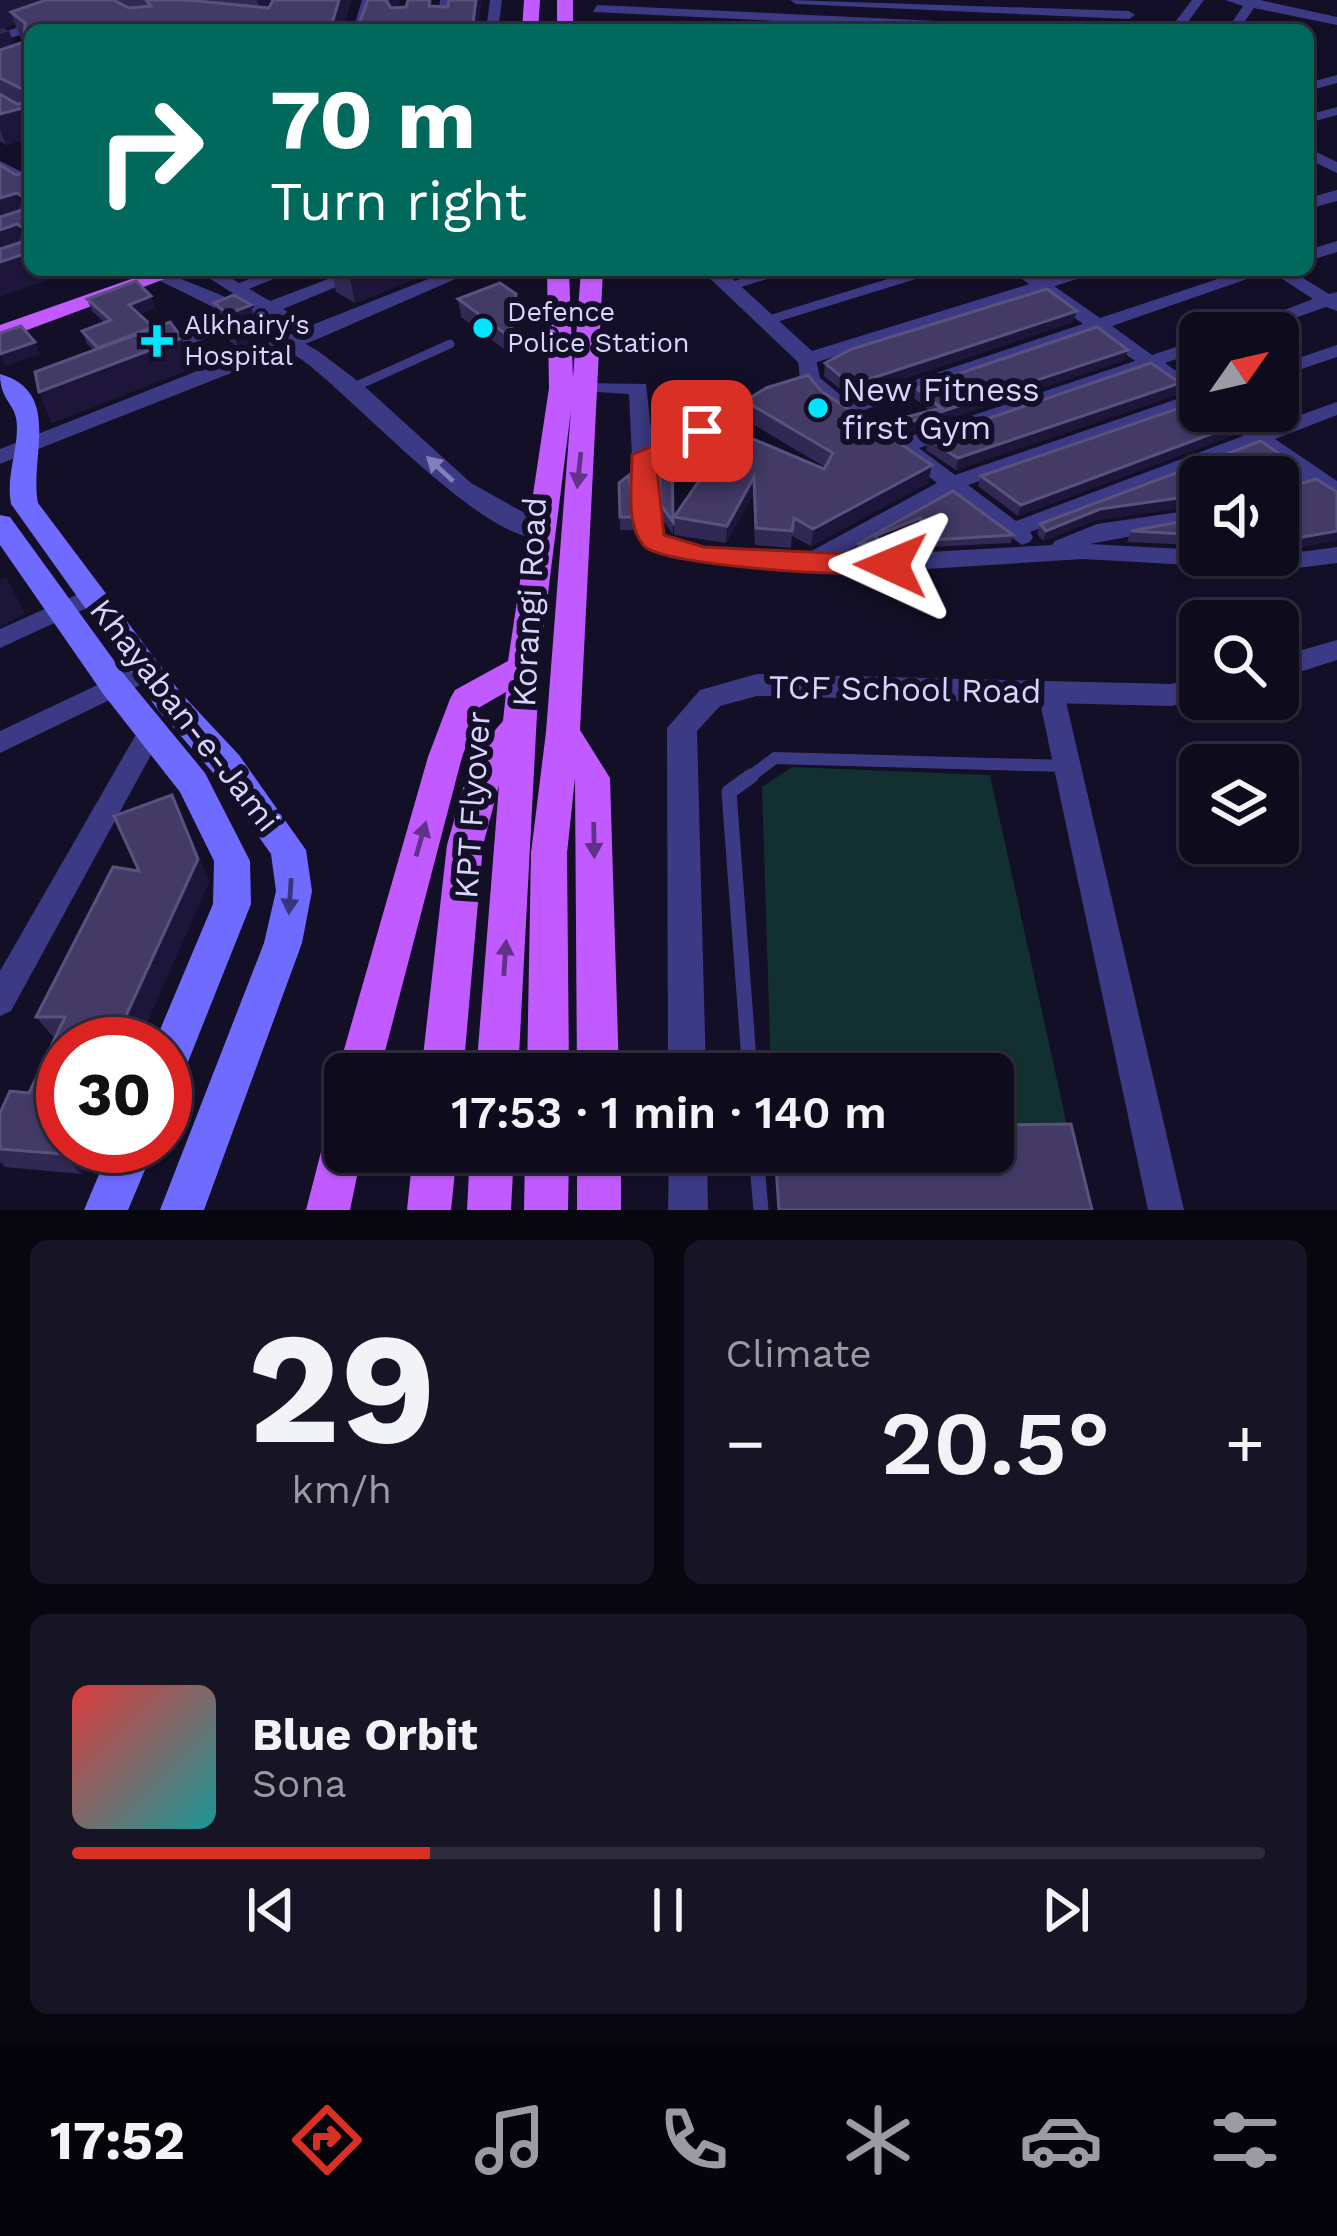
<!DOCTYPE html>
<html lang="en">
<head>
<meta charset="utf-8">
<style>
  :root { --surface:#0e0b1c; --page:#171425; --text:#f1f3f6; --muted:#9b9ba3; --line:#2e2b3b; --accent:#d93025 }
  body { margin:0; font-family:"Work Sans",sans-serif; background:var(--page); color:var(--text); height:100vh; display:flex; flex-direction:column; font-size:45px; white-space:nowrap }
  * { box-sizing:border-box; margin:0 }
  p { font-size:39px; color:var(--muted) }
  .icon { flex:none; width:66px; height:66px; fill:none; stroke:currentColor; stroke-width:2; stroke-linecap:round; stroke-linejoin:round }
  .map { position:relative; height:1210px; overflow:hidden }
  .drawer { display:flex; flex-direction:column; gap:30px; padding:30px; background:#08060f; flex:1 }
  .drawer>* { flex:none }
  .guide { position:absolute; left:24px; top:24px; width:1290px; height:252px; border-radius:18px; box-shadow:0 3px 9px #0004,0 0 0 3px var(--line); background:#00695c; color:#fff; overflow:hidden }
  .needle { width:78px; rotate:56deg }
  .fabs { position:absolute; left:1179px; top:312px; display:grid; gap:24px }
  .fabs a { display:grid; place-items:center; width:120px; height:120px; border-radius:18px; background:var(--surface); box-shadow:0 3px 9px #0004,0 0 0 3px var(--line); font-size:60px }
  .speed { position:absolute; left:36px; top:1017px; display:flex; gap:24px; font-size:60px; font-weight:700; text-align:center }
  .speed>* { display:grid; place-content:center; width:156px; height:156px; border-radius:50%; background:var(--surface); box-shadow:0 3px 9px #0004,0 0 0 3px var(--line); line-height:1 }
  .speed .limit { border:18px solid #d22; background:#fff; color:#111 }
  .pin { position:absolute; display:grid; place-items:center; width:102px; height:102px; color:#fff; margin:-51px; border-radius:24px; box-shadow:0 6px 18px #0006 }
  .me { position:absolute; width:132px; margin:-66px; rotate:271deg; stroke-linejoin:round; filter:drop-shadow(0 0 9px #0008) }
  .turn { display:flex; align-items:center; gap:42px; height:252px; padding:0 48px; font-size:54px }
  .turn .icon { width:156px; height:156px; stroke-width:2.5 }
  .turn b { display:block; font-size:84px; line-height:102px }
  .big { font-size:90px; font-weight:600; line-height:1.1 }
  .drawer .tile { flex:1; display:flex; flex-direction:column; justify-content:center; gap:18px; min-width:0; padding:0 42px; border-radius:18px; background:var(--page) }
  .drawer .dial { align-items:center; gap:0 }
  .dial b { font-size:156px; line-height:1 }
  .song { display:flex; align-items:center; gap:36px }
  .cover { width:144px; height:144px; border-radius:18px; background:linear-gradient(135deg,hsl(0 70% 55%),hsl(180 70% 35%)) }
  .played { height:12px; border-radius:6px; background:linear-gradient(90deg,var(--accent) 30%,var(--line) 30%) }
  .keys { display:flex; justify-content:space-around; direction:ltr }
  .heat { display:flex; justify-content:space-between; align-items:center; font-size:66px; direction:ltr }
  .drawer .tiles { flex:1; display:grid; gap:30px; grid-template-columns:1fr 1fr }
  .tile:last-child { grid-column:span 2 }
  .trip { position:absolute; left:324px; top:1053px; width:690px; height:120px; border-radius:18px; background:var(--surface); box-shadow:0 3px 9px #0004,0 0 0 3px var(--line); font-weight:600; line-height:120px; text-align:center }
  .dock { display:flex; height:192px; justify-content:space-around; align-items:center; background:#06040b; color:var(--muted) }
  .dock .icon { width:84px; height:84px }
  .dock .current { color:var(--accent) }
  .dock b { font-size:54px; color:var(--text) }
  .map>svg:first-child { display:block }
  .green { fill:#12302f }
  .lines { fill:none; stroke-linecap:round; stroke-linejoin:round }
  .service-far2 { stroke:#3d3a85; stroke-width:9 }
  .service-far1 { stroke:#3d3a85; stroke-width:12 }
  .service { stroke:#3d3a85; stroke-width:15 }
  .minor { fill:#3d3a85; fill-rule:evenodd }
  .tertiary { fill:#3d3a85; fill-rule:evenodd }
  .secondary { fill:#6f6bff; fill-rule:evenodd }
  .primary { fill:#c25bff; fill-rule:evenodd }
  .wall { fill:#312854; fill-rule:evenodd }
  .shaded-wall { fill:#1d163a }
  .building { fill:#433a66; stroke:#5a527e; stroke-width:3 }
  .oneway { fill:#837fbc }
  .oneway2 { fill:#623188 }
  .oneway3 { fill:#38347d }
  .route { fill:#d93025; stroke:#8d1f18; stroke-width:3 }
  .poi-dot { fill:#00e5ff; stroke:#130f26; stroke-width:4.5 }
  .labels { text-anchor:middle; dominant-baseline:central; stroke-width:12; stroke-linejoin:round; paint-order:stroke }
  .far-poi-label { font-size:27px; fill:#d9d4ff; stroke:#130f26; text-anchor:start }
  .poi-label { font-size:33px; fill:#d9d4ff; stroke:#130f26; text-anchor:start }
  .street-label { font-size:33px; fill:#d9d4ff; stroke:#130f26 }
</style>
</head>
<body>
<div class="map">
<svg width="1337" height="1210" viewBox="0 0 1337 1210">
  <rect width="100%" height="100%" fill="#130f26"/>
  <!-- green -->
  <polygon class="green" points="792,767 990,775 1068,1130 993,1130 993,1074 771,1074 762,787"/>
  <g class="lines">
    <!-- service-far2 -->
    <g class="service-far2">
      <polyline points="239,288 284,270"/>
      <polyline points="352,388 450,344"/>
    </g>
    <!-- service-far1 -->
    <polyline class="service-far1" points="747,779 775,758 1066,766"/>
    <!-- service -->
    <g class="service">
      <polyline points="750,1074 729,792 751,776"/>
      <polyline points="756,1152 761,1210"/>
    </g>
    <!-- minor -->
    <g class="minor">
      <polygon points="362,0 374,0 365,30 353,30"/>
      <polygon points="440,0 452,0 448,30 436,30"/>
      <polygon points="490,0 502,0 498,30 486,30"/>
      <polygon points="790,0 1129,11 1135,15 1129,19 796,4"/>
      <polygon points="1192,0 1204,0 1182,30 1169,30"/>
      <polygon points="1225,0 1260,0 1337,17 1337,25 1254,8 1239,30 1227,30 1243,6"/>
      <polygon points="597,5 1046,26 1052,30 964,30 593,12"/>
      <polygon points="49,18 53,19 53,25 0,41 0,33"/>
      <polygon points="600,23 669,26 675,30 595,30 595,24"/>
      <polygon points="1337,75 1337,83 1308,91 1308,83"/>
      <polygon points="1337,107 1337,115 1308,123 1308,115"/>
      <polygon points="1308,148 1337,162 1337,173 1308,159"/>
      <polygon points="1337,241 1337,252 1308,261 1308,250"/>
      <polygon points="196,270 217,270 270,301 352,270 377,270 283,309 312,325 451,270 476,270 320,338 0,464 0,449 296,332 268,315 164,355 150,355 150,347 255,307"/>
      <polygon points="768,270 797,270 728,291 719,286"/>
      <polygon points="917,270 945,270 770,324 763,326 754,320"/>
      <path d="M1010,270H1031L1100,318L1245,270H1290L1329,294L1337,292V311L1326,307L1252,333H1225L1313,299L1270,271L1112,326L1152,355L1200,339V351L1165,363L1200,388V405L968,485L1016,521L1243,436L1210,411H1234L1261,429L1337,402V415L1275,439L1337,481V498L1312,484L1278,497V482L1297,474L1257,446L1030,532L1033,537L1030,542L1022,545L951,493L837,557L1052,545L1055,541L1097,524L1200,509V523L1090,544L1200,550V555H1278L1337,547V563L1281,570L1083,559L847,574L677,559L645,544L635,519L629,394L581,391V383L646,384L653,447L669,444L766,387H780V395L682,454L653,460L657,519L663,534L681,544L806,554L937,483L896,451L893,446L896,441L1135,361L1095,332L861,411L867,418L857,424L837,414L800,380L798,359L808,353L815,355L820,378L849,402L1083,324ZM1148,369L1186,396L955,475L919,448Z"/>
      <polygon points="1337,345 1337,357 1278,377 1278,365"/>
      <polygon points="92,588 100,590 104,596 100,602 0,648 0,629"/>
      <polygon points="146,662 155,664 159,671 155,678 0,753 0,731"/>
      <polygon points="1051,683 1060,686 1064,693 1184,1210 1148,1210 1038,693 1042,686"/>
      <polygon points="151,721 160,724 164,731 11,1011 0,1016 0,971 142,724"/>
    </g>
    <!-- tertiary -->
    <g class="tertiary">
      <polygon points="0,161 30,176 30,189 0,173"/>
      <polygon points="1337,190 1337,201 1308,209 1308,198"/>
      <path d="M159,270L221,295L318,351L363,385L471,483L546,525L550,531L546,537C492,552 351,394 302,360C256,328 206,303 156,279L153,275Z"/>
      <polygon points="701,270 723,270 812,351 1075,270 1105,270 808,365 800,364"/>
      <polygon points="1337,640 1337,660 1278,679 1278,657"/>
      <polygon points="757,674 1171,684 1200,678 1203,699 1171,706 757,696 720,706 697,731 706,1074 668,1074 667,728 700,690"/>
      <polygon points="669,1152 707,1152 708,1210 668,1210"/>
    </g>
    <!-- secondary -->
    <g class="secondary">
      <path d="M0,374C63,392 29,458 38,503L180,692L239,755L306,850L312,891L302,943L204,1210H160L264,943L276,891L271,854L215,775L158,710L11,504C6,475 17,455 17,427C17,403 0,402 0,374Z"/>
      <polygon points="0,515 10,517 126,677 205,773 250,861 251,904 180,1082 165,1088 165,1044 154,1044 213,904 214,861 180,792 104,695 0,545"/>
      <polygon points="111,1146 155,1146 128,1210 84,1210"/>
    </g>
    <!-- primary -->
    <g class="primary">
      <polygon points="524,0 540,0 538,30 522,30"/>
      <rect x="557" y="0" width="16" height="30"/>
      <polygon points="157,270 189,270 0,340 0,325"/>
      <polygon points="547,270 569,270 573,378 581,270 603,270 580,730 610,778 619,1074 577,1074 575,778 567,853 569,1074 527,1074 531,853 546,732 571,410 540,657 518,1074 476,1074 499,785 483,845 463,1074 421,1074 447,845 472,757 503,721 506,692 480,707 462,757 379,1074 345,1074 345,1089 337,1074 428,757 450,699 455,690 508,661 549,388"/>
      <polygon points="345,1111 345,1152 362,1152 350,1210 306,1210 330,1117"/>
      <polygon points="413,1152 457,1152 451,1210 407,1210"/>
      <polygon points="470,1152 514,1152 511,1210 467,1210"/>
      <polygon points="525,1152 569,1152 568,1210 524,1210"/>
      <rect x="577" y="1152" width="44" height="58"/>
    </g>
  </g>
  <!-- wall -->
  <g class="wall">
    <path d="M0,0H351L343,30H30V138L6,145L0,141ZM15,24L21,39L24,42L14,45L9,31L4,28Z"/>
    <polygon points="332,270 436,270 355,303 336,292"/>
    <polygon points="87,299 155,308 139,314 153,328 182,338 192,368 52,423 39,392 94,350 87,344 82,331 105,323 92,311"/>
    <polygon points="458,299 517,312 512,355 461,317"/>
    <polygon points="214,303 251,305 260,339 238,348 224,336"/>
    <polygon points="1073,322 850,397 824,376 825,363"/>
    <polygon points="1128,350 1125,360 903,434 898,429 899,419 930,411 914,398 916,388"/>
    <polygon points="821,391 928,483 811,546 792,536 791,548 755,545 753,495 726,543 674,535 674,517 708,468 685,457 686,440 824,469 825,467 744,419 745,401"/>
    <polygon points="1176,395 956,470 926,450 928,439"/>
    <polygon points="1238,424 1234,435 1018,516 978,486 981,476"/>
    <polygon points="1261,441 1292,463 1288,473 1279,479 1280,490 1316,479 1337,492 1337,540 1292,549 1278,549 1278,477 1200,477 1200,505 1096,520 1043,541 1037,534 1040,524"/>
    <polygon points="658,466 673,522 673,534 661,518"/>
    <polygon points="619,483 634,517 634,530 620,530"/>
    <polygon points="953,491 1013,535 1011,543 930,547 918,526 879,541 879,550 856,551 857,544"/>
    <polygon points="1200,518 1200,541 1198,545 1127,542 1131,531"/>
    <polygon points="172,795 209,882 63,1146 93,1146 81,1174 5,1167 0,1162 0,1113 29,1093 55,1039 36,1017 139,871"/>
  </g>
  <!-- shaded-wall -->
  <g class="shaded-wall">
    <polygon points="0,0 56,0 11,12 15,24 0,29"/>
    <polygon points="257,0 273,0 261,20"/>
    <polygon points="339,0 351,0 343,30 330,30"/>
    <polygon points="387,0 400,0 391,29"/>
    <polygon points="476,0 482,0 478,30 472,30"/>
    <polygon points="9,31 19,58 0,65 0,34"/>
    <polygon points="30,106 30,138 6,145 0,129 0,114"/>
    <polygon points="17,193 29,222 17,225 28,252 30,252 30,270 76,270 0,297 0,198"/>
    <polygon points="244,270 263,270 245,276"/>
    <polygon points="358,270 436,270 355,303 349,273"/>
    <polygon points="516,294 517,312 512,355 510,337"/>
    <polygon points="151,296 155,308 133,316 129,305"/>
    <polygon points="251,305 260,339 238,348 228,314"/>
    <polygon points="1077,311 1073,322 850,397 851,385"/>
    <polygon points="182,338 192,368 52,423 39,392"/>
    <polygon points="35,342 40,354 5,366 0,354"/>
    <polygon points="1128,350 1125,360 903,434 904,424"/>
    <polygon points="1180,383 1176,395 956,470 958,458"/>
    <polygon points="1238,424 1234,435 1018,516 1021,505"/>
    <polygon points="1292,463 1288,473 1278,479 1278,472"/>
    <polygon points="932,465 928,483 811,546 813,529"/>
    <polygon points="754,477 753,495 726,543 727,526"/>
    <polygon points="1200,495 1199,505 1096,520 1043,541 1046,531 1100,509"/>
    <polygon points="920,518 918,526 873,543 875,536"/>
    <polygon points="1337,531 1337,540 1292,549 1297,538"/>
    <polygon points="6,577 25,613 0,627 0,581"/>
    <polygon points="172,795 209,882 138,1044 113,1044"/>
    <polygon points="67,1146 93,1146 81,1174 63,1154"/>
  </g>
  <!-- building -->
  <g class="building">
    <polygon points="46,0 113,0 129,8 151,6 146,0 186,0 269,8 273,0 339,0 330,30 30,30 30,106 0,114 0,94 17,104 23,103 24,90 0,78 0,50 24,42 25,23 11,12"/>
    <polygon points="368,0 387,0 387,2 391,8 406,7 408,0 430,0 429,6 448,7 449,0 476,0 472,30 357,30"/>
    <polygon points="0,165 16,175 27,172 30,175 30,252 0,262 0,249 22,242 23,228 17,224 0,230 0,217 22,210 23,197 17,193 0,198"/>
    <polygon points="136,281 151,296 129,305 153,327 98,348 82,331 111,320 87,299"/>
    <polygon points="500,283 516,294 510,337 458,299"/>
    <polygon points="1047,289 1077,311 851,385 825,363 852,349"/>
    <polygon points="234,295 251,305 228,314 214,303"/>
    <polygon points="170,322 182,338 39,392 35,372"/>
    <polygon points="21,326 35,342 0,354 0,333"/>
    <polygon points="1097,327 1128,350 904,424 899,419 941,408 916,388"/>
    <polygon points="1151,363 1180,383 958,458 928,439"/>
    <polygon points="808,375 821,391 932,465 813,529 794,518 792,531 756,528 754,477 727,526 674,517 717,455 686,440 713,422 824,469 833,453 745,401 766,388"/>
    <polygon points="1200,401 1200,411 1221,411 1238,424 1021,505 981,476"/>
    <polygon points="1261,441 1292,463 1278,472 1280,490 1316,479 1337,492 1337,531 1297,538 1278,538 1278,477 1200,477 1200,495 1100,509 1046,531 1040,524"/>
    <polygon points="672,448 673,522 661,505 658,454"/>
    <polygon points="629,475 634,517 620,517 619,483"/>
    <polygon points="953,491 1013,535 932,540 920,518 875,536 880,542 857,544"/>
    <polygon points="1200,518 1200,535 1131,531"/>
    <polygon points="172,795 198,859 113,1044 63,1044 63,1146 67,1146 63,1154 0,1149 0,1113 10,1091 29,1093 65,1017 36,1017 113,867 139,871 114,816"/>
    <polygon points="1071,1124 1092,1210 779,1210 775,1152 993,1152 993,1125"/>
  </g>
  <!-- one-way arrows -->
  <defs><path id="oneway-solid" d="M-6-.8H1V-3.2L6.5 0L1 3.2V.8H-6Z" transform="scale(3)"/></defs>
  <use class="oneway" href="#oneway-solid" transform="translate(440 469) rotate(-137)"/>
  <g class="oneway2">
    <use href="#oneway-solid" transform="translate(579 470) rotate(96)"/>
    <use href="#oneway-solid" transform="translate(421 839) rotate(-74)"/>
    <use href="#oneway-solid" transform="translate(594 840) rotate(89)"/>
    <use href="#oneway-solid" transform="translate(505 958) rotate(-86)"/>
  </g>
  <use class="oneway3" href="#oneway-solid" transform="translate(290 896) rotate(94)"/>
  <!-- route -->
  <path class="route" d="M702,424L711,426V436L684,454L656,460L664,535L704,547L891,556L905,565L901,571C872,580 662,566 644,546C625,525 632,482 632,455Z"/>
  <!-- markers -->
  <g class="poi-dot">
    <circle cx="483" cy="328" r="12"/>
    <path d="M151 323h12v12h12v12h-12v12h-12v-12h-12v-12h12z"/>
    <circle cx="818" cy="408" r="12"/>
  </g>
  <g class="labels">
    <!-- far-poi labels -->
    <g class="far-poi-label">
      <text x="507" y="312">Defence<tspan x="507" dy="31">Police Station</tspan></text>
      <text x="184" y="325">Alkhairy's<tspan x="184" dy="31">Hospital</tspan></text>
    </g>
    <!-- poi labels -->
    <g class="poi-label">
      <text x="842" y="389">New Fitness<tspan x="842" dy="38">first Gym</tspan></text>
    </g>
    <!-- street labels -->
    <g class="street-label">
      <text transform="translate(529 602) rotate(-87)">Korangi Road</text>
      <text transform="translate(905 689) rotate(1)">TCF School Road</text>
      <text transform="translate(185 715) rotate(52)">Khayaban-e-Jami</text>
      <text transform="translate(472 805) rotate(-86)">KPT Flyover</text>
    </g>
  </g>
</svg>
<div class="fabs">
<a><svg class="needle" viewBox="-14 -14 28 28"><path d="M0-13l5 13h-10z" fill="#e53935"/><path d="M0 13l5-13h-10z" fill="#9b9ba3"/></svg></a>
<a><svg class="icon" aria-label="sound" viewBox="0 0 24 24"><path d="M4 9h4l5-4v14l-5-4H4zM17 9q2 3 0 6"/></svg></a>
<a><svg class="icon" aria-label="search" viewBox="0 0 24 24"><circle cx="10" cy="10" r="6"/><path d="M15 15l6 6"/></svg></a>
<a><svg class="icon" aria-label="layers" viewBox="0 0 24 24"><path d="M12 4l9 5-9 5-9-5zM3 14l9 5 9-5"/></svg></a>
</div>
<div class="speed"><div class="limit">30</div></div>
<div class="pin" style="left:702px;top:431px;background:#d93025"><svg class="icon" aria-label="arrive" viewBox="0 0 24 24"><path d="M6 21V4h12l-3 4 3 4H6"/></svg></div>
<svg class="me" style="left:891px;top:565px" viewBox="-20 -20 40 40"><path d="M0-17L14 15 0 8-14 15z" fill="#d93025" stroke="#fff" stroke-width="4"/></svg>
<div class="trip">17:53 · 1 min · 140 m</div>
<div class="guide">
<div class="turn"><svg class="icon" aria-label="right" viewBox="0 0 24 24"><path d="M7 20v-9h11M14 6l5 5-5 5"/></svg><div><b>70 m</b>Turn right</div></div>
</div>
</div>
<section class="drawer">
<div class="tiles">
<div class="tile dial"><b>29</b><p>km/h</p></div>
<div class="tile"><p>Climate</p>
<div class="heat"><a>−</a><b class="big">20.5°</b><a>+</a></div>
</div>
<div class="tile">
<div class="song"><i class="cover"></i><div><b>Blue Orbit</b><p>Sona</p></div></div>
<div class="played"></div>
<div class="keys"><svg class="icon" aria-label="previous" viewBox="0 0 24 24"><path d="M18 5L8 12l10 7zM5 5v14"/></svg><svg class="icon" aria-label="pause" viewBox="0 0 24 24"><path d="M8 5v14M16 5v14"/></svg><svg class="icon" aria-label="next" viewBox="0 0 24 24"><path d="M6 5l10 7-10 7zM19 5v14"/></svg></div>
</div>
</div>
</section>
<nav class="dock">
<b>17:52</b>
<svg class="icon current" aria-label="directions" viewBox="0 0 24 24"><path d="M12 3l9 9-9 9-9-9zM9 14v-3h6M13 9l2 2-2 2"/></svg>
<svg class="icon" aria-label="music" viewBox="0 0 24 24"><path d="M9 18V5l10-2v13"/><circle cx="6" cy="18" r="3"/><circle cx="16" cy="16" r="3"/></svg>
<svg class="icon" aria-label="phone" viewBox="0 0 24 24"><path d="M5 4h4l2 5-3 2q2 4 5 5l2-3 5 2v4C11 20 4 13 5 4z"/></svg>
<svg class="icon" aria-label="climate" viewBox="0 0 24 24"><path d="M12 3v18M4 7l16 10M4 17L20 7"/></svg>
<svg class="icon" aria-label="car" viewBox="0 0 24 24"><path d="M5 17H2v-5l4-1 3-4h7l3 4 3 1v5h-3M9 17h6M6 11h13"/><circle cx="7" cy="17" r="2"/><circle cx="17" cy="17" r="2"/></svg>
<svg class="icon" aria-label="filters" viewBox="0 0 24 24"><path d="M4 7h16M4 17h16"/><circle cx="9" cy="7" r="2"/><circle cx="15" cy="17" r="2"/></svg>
</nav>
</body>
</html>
